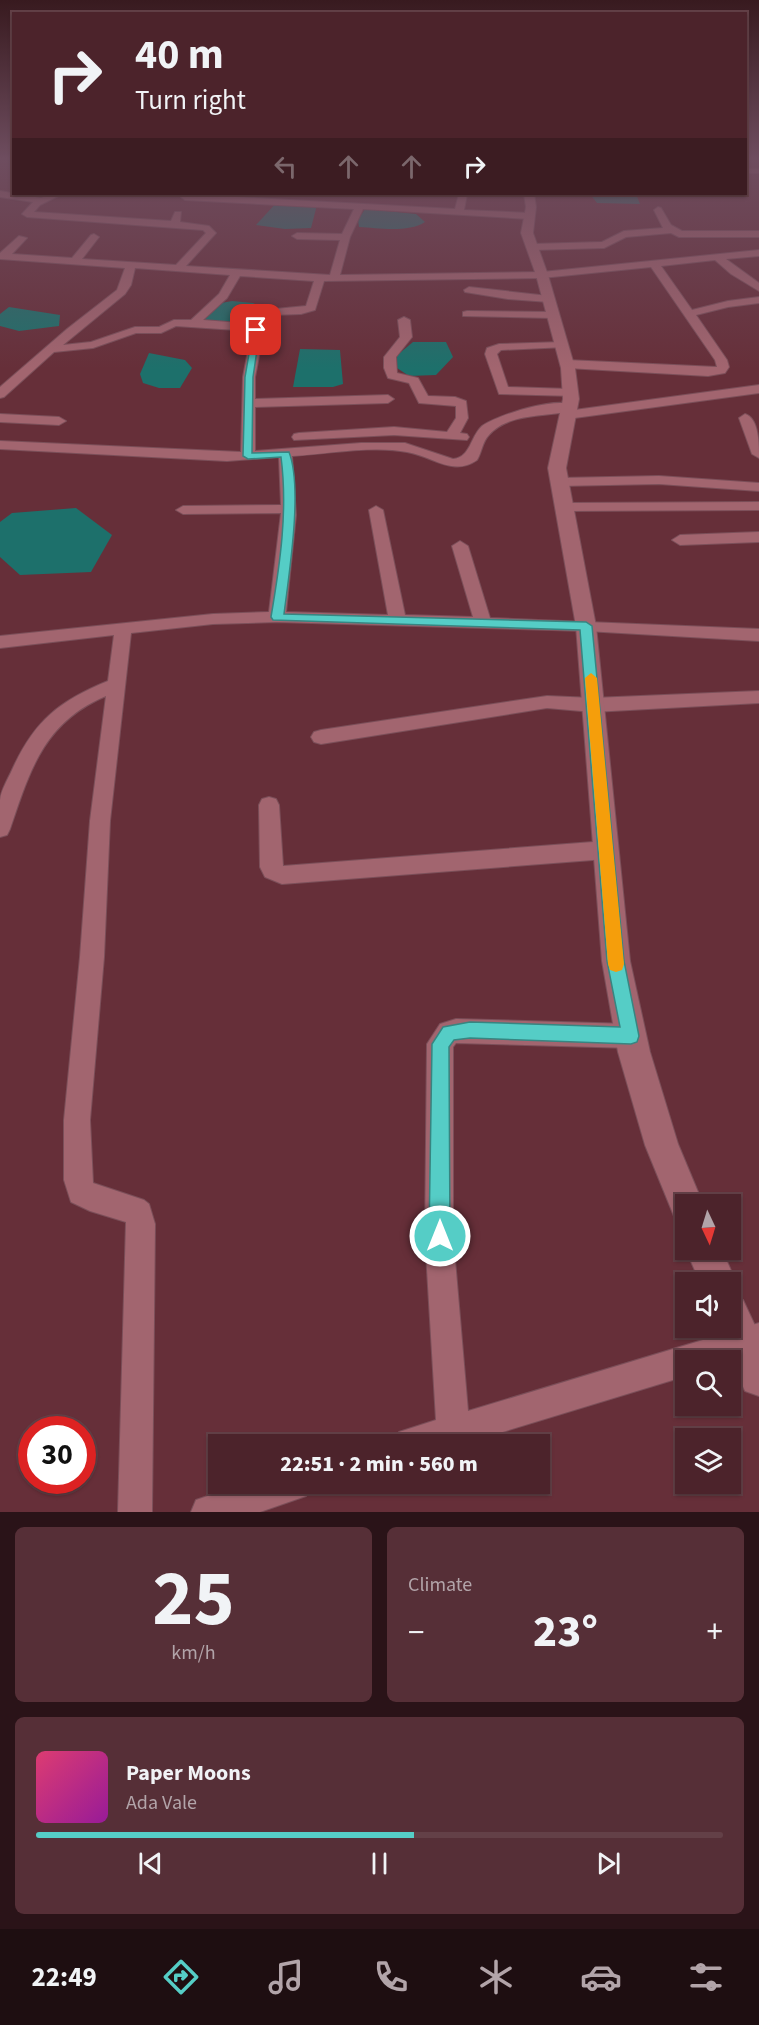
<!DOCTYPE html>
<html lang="en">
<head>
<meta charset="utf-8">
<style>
  :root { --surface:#4c232b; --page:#562f37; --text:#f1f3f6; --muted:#b2a4a9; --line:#634047; --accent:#55cdc6 }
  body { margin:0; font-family:"Source Sans 3",sans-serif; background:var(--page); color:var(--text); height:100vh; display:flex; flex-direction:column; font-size:22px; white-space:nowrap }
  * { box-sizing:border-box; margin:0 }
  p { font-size:20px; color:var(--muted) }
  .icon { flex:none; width:33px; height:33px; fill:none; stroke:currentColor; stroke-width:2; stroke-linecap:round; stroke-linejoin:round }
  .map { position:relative; height:1512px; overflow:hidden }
  .details { display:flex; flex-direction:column; gap:15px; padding:15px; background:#2a1318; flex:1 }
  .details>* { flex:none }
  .hud { position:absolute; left:12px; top:12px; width:735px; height:183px; border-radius:0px; box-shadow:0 2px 4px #0004,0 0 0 2px var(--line); background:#4c232b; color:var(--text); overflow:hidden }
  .needle { width:39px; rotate:176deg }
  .fabs { position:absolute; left:675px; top:1194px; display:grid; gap:12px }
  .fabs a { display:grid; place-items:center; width:66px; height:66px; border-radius:0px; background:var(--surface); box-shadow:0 2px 4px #0004,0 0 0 2px var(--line); font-size:30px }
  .speed { position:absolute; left:18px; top:1416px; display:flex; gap:12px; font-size:30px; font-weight:700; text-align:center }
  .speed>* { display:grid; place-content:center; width:78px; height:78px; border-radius:50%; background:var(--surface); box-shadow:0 2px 4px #0004,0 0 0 2px var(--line); line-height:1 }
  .speed .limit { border:9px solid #d22; background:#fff; color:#111 }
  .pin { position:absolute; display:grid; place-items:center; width:51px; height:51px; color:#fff; margin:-26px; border-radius:12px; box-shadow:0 3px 9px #0006 }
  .me { position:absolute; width:66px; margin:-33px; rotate:0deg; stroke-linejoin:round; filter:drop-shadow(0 0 4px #0008) }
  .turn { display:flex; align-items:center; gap:21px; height:126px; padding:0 24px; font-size:27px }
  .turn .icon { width:78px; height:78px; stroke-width:2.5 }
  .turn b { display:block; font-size:42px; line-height:51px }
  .lanes { display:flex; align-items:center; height:57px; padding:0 24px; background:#0003; justify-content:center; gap:30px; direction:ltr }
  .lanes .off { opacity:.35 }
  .big { font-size:45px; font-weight:800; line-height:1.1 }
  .details .card { flex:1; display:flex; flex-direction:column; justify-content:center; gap:9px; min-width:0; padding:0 21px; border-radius:9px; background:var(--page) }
  .details .dial { align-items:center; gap:0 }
  .dial b { font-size:78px; line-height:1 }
  .song { display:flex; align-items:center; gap:18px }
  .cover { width:72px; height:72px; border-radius:9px; background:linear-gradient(135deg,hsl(340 70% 55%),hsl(300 70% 35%)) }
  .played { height:6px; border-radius:3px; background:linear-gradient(90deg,var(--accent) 55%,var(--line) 55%) }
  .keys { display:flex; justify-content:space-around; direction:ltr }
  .heat { display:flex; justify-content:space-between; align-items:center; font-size:33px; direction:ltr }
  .details .tiles { flex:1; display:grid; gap:15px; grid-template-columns:1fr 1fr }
  .card:last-child { grid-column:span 2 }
  .trip { position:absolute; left:208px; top:1434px; width:342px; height:60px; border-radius:0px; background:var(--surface); box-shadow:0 2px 4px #0004,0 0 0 2px var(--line); font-weight:800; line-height:60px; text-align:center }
  .tabs { display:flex; height:96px; justify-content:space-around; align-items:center; background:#1e0e11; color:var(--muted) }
  .tabs .icon { width:42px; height:42px }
  .tabs .current { color:var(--accent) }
  .tabs b { font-size:27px; color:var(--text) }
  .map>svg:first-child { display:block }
  .water { fill:#1d706b }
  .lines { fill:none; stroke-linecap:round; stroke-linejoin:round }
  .minor-casing { stroke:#7b4f59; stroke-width:2 }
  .tertiary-casing { stroke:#7b4f59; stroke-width:2 }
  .minor { fill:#a2656f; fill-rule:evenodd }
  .tertiary { fill:#a2656f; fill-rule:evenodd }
  .route { fill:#55cdc6; stroke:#378581; stroke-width:1.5 }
  .slow { fill:#f59e0b }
</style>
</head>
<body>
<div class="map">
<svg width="759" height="1512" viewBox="0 0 759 1512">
  <rect width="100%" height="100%" fill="#662f39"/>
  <!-- water -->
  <g class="water">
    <polygon points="590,194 636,194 640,204 597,203"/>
    <polygon points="277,202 317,205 311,228 285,229 256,225"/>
    <path d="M365,209L416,214L425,222C408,233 378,228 359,227L358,220Z"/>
    <polygon points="232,301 253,303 265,309 259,321 232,324 201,321 216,304"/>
    <polygon points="9,307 60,315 59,326 19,331 0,326 0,314"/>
    <polygon points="413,342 446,342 453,357 436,375 409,376 397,368 395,357"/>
    <polygon points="300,349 340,350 343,384 333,387 293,387"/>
    <polygon points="149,353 185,360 192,368 180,388 159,388 143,383 140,374"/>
    <polygon points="76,508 112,535 91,572 20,575 0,557 0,522 12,513"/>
  </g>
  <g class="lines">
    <!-- minor casing -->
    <g class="minor-casing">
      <g id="minor">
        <rect x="746" y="169" width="13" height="4"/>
        <path d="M0,191L41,198L52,194H62L40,205L34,212L171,221L175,212H181L180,222L209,226L216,233L186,266L330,275L340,240L297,239L292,236L297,233L342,234L354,209L185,200L181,197L183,194L455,209L459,194H467L464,210L529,213L534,216L529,219L363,209L350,237L340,275L542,272L759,250V256L726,259L759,283V291L731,274L715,260L661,266L692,310L728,301L759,297V303L728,307L696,315L727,360L729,367L725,373L708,376L567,368L561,364L567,360L717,367L715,360L651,267L542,278L324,281L315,310L301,314L272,315L262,328L263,335L255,377V399L388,395L394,399L388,403L255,407V451L361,443H405L453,459C471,457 470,437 482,426C497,415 562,394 575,407C562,420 513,408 489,435C482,442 482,452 477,460C453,477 432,456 407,452C373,445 327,454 292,456L296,515L286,612L388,615L369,510L376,506L383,510L405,615L473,617L452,546L460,541L468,546L490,618L759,629V641L586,631L277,622L213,624L131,633L110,821L104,957L90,1120L93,1183L144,1200L149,1204L155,1224L152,1512H118L126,1222L90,1211L71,1202L64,1180V1120L80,957L90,821L106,696C44,722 30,770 10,829L7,835L0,837C0,825 0,812 0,800C1,790 8,779 12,770C34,721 59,701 108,681L114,635L0,648V636L213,614L269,612L281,513L183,514L176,510L183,506L281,505L279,457L227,461L0,449V441L241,452L243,377L251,335V331L176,326L161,333H136L93,348L54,352L4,397L0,398V387L67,329L117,290L125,268L0,259V253L19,236L27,238L12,254L72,258L91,235L94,234L99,237L82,259L176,265L206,233L203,230L27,217L22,214L33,202L0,197ZM135,268L230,275L219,294L191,320H174L159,327H135L91,342L63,345L125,294L131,285ZM240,276L314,281L306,306L265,310L253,324L203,320L227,298Z"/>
        <polygon points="658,207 661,208 671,225 682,231 759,231 759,237 679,237 671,233 626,237 604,248 532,250 527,247 532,244 602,242 624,231 663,228 654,210"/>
        <polygon points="469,287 549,296 554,299 549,302 508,299 465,292 464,290"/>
        <polygon points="467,311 553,312 558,315 553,318 463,316 463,312"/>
        <polygon points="404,317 410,320 412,337 396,357 397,373 418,378 428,396 455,397 466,401 468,418 460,433 467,434 469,437 467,440 394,435 294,440 292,437 294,434 299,433 394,427 447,432 456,418 456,406 419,403 409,383 388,378 384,368 384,357 400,337 398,320"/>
        <polygon points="562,342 568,345 566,347 501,350 497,354 508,387 570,389 574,390 576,393 574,396 499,394 485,354 487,348 499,344"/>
        <polygon points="759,385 759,393 567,419 561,415 567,411"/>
        <polygon points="0,414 59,417 66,421 59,425 0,422"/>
        <path d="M745,414C759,418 759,445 759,458L752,454L739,418Z"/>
        <polygon points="659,476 759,483 759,491 659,484 559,486 552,482 559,478"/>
        <polygon points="759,502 759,510 563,511 556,507 563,503"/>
        <polygon points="759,532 759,542 680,545 672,540 680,535"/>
        <polygon points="759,691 759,703 593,712 547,708 321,744 314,742 311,737 314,732 321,730 547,696 593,698"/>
        <polygon points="269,797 276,799 279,805 283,866 606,841 614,844 617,850 614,856 606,859 282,884 265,877 260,867 259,805 262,799"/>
        <polygon points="456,1019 631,1024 640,1028 643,1036 640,1044 631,1048 456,1043 453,1047 453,1236 468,1411 759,1323 759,1353 730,1362 686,1360 686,1376 463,1444 395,1444 399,1432 436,1420 425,1236 427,1044 440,1024"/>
        <polygon points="243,1484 311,1484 306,1496 260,1512 191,1512 196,1500"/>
      </g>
    </g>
    <!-- tertiary casing -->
    <g class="tertiary-casing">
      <g id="tertiary">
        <polygon points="524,194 534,194 536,207 533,233 548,275 575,368 579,399 566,468 596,626 630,961 650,1052 678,1144 703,1204 686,1204 686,1221 674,1216 645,1145 618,1052 602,961 576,626 548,468 563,399 561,368 536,275 521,233 526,207"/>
        <polygon points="686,1250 722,1250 736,1282 731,1295 743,1300 759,1334 759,1396 745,1391 717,1328 730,1328 730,1282 700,1282"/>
      </g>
    </g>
    <!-- minor -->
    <use href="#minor" class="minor"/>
    <!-- tertiary -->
    <use href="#tertiary" class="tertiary"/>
  </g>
  <!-- sky -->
  <linearGradient id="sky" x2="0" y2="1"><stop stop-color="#381a1f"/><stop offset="0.43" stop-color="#6e4d5f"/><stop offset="1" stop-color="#6e4d5f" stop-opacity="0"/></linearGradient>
  <rect width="759" height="369" fill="url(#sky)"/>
  <!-- route -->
  <path class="route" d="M256,327L260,330L253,377L252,453L289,452C303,488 289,574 284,614L586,622L592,626L624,961L639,1036L637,1042L631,1044L470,1038L454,1040L449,1047L450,1236L447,1243L440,1246L432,1243L429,1236L432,1044L443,1027L470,1022L620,1027L607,961L580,630L273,620L271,617C280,564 288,511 281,457L248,459L243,456L245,377L253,330Z"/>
  <!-- slow -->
  <polygon class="slow" points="591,673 597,678 624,964 622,970 616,972 610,970 608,964 585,678"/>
</svg>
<div class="fabs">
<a><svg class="needle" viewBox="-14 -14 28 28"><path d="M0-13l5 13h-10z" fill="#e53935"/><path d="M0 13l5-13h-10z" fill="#b2a4a9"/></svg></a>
<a><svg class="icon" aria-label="sound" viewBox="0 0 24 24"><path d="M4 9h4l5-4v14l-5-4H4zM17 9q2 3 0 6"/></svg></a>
<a><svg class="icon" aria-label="search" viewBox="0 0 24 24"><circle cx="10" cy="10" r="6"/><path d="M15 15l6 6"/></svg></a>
<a><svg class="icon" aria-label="layers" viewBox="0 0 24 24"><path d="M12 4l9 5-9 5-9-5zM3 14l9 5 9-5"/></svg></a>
</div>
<div class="speed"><div class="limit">30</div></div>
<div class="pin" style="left:256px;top:330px;background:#d93025"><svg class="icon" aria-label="arrive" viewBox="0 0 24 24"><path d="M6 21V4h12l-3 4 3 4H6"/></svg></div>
<svg class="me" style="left:440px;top:1236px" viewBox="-20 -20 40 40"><circle r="17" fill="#55cdc6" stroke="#fff" stroke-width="3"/><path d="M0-11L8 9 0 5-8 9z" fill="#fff"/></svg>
<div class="trip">22:51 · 2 min · 560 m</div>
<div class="hud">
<div class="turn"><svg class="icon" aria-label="right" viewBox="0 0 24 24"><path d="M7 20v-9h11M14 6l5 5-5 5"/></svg><div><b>40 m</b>Turn right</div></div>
<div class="lanes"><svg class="icon off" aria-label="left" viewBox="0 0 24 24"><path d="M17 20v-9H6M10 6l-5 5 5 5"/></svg><svg class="icon off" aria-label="ahead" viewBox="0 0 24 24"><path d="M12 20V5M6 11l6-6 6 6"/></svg><svg class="icon off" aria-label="ahead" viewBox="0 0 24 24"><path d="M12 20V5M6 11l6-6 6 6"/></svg><svg class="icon" aria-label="right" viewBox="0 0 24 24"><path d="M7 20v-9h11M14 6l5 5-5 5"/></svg></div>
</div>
</div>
<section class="details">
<div class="tiles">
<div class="card dial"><b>25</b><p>km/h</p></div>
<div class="card"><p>Climate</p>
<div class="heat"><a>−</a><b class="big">23°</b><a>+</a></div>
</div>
<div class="card">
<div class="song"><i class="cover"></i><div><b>Paper Moons</b><p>Ada Vale</p></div></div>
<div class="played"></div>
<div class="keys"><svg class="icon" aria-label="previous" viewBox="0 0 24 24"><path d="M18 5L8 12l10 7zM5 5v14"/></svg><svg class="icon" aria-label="pause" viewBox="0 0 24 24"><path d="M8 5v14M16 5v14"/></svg><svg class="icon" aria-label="next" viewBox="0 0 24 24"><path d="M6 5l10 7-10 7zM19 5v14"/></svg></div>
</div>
</div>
</section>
<nav class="tabs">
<b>22:49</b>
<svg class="icon current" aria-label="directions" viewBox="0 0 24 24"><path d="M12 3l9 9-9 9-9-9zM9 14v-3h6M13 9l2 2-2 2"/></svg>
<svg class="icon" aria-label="music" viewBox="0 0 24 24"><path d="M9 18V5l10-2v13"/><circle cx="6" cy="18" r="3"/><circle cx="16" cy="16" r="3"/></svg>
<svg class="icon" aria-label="phone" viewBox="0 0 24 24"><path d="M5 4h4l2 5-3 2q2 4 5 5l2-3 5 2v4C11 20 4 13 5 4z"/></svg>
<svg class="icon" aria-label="climate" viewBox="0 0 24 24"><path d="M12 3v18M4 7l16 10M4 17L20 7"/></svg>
<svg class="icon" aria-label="car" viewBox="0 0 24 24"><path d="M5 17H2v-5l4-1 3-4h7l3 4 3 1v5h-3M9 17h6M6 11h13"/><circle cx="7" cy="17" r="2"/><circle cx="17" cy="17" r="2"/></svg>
<svg class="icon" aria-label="filters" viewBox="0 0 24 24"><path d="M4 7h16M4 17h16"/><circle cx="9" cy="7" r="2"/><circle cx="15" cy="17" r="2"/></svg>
</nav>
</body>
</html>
